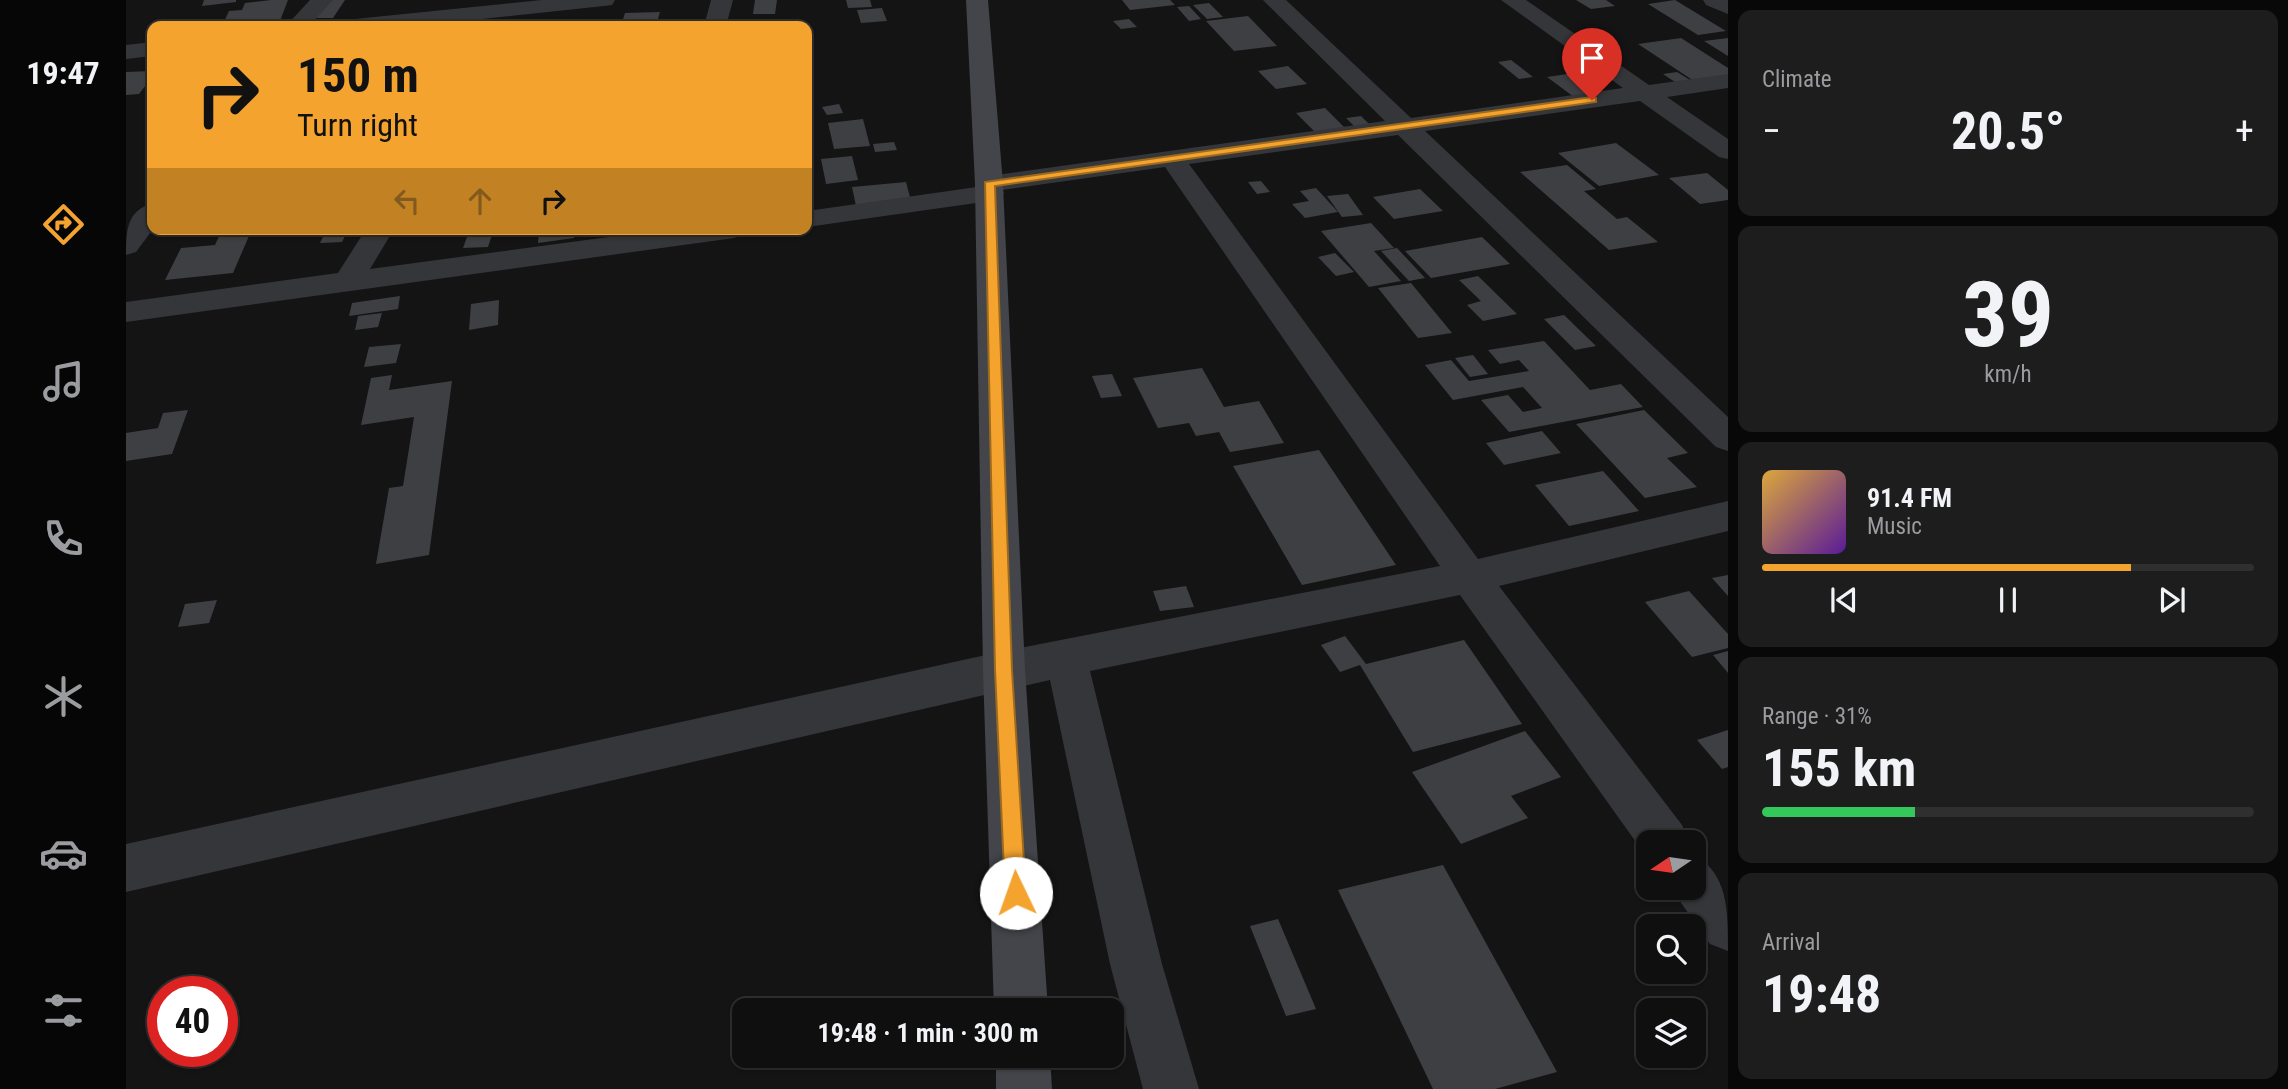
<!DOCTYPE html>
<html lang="en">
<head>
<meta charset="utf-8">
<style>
  :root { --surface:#0f0f10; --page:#1d1d1e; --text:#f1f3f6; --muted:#9b9c9f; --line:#2f2f30; --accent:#f3a32e }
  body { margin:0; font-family:"Roboto Condensed",sans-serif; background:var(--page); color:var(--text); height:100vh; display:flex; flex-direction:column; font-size:26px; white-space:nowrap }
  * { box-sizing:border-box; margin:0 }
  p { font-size:23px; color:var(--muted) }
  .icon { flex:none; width:38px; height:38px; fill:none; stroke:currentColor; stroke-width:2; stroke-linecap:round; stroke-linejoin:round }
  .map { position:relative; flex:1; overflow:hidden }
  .sheet { display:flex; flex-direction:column; gap:10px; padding:10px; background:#080809; width:560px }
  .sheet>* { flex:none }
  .top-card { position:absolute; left:21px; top:21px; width:665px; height:214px; border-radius:14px; box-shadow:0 2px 5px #0004,0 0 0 2px var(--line); background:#f3a32e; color:#111; overflow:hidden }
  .needle { width:46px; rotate:257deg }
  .fabs { position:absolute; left:1510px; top:830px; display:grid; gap:14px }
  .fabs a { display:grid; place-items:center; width:70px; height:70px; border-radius:14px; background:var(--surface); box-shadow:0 2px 5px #0004,0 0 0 2px var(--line); font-size:35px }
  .speed { position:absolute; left:21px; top:976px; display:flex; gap:14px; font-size:35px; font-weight:700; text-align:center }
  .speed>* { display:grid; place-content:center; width:91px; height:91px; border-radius:50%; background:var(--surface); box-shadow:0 2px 5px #0004,0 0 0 2px var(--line); line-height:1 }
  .speed .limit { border:10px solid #d22; background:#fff; color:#111 }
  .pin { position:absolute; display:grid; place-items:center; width:60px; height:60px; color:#fff; margin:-72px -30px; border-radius:50% 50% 50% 0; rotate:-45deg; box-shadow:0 0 7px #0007 }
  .pin .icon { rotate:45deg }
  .me { position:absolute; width:77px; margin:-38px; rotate:357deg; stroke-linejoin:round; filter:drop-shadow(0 0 5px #0008) }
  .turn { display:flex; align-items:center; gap:24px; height:147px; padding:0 35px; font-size:32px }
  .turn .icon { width:91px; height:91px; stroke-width:2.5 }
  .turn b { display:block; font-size:49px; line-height:60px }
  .lanes { display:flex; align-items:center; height:66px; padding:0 35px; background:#0003; justify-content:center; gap:35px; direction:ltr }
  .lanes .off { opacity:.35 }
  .big { font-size:52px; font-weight:700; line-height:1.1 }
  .sheet .card { flex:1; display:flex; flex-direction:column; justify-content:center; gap:10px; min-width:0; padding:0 24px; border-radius:14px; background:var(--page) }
  .sheet .dial { align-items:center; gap:0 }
  .dial b { font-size:91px; line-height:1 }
  .song { display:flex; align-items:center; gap:21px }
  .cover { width:84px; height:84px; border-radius:10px; background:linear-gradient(135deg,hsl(40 70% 55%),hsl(270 70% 35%)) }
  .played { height:7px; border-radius:4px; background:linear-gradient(90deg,var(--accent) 75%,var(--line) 75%) }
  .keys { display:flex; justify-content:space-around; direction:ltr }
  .heat { display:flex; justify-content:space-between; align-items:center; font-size:38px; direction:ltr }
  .charge { height:10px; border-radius:5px; background:linear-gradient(90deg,#34c759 31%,var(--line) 0) }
  .trip { position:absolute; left:606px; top:998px; width:392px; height:70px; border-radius:14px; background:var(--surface); box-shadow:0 2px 5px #0004,0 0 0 2px var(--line); font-weight:700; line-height:70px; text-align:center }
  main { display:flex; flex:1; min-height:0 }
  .tab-bar { display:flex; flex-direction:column; width:126px; justify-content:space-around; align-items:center; background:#060606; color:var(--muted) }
  .tab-bar .icon { width:49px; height:49px }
  .tab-bar .active { color:var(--accent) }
  .tab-bar b { font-size:32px; color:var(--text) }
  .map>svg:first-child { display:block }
  .building { fill:#3e3f42 }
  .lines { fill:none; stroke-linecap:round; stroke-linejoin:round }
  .street { fill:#35363a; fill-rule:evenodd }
  .secondary { fill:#43454a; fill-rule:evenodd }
  .route { fill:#f3a32e; stroke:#9e6a1e; stroke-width:2 }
</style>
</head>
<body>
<main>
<nav class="tab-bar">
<b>19:47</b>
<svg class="icon active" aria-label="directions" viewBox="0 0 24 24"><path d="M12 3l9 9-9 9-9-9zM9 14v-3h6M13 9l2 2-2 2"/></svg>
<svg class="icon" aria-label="music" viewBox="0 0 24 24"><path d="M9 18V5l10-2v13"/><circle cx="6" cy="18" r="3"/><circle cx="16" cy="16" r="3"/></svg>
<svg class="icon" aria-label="phone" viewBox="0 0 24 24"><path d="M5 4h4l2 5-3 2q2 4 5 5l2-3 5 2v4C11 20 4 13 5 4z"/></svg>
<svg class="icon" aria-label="climate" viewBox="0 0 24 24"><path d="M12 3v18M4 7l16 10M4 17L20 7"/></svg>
<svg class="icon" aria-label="car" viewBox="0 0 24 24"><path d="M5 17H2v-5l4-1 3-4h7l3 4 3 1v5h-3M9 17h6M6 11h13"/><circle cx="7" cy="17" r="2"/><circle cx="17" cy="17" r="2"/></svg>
<svg class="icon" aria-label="filters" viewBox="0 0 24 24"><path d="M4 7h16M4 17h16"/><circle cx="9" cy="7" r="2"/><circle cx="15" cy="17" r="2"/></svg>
</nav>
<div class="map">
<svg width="1602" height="1089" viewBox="0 0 1602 1089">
  <rect width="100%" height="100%" fill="#141415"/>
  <!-- building -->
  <g class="building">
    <polygon points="78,0 110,0 110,2 76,6"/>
    <polygon points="145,0 162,0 152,26 97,24 103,11 116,10 119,3"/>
    <polygon points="201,0 219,0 207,18 189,18"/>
    <polygon points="629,0 651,0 649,14 627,14"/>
    <polygon points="720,0 744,0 746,7 722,8"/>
    <polygon points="996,0 1044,0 1049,5 1004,10"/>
    <polygon points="1450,0 1480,0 1489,6 1465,9"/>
    <polygon points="1549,0 1600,31 1572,35 1522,4"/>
    <polygon points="1083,3 1097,17 1081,19 1067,5"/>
    <polygon points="1063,6 1075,19 1063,21 1051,7"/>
    <polygon points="756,8 761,21 735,23 731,10"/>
    <polygon points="534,12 530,26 495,26 499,13"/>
    <polygon points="1122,16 1151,46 1108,51 1080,21"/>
    <polygon points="483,19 483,26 450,26 450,22"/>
    <polygon points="1003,19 1011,27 995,29 987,21"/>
    <polygon points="1555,38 1602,68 1602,76 1568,81 1512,44"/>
    <polygon points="1602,38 1602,56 1578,41"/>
    <polygon points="1385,60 1407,77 1393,79 1372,62"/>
    <polygon points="1162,66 1181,84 1150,89 1132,71"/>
    <polygon points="26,71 26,77 13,94 0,95 0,72"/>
    <polygon points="1551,72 1564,80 1549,82 1537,74"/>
    <polygon points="1448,73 1476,92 1448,97 1421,77"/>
    <polygon points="713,104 717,113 701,115 696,107"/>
    <polygon points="1199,108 1220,129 1190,133 1170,113"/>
    <polygon points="1235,116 1244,125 1229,127 1220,118"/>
    <polygon points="737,119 744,146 708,149 702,123"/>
    <polygon points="768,142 771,150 749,152 747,144"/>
    <polygon points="1490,143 1533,175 1473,186 1432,153"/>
    <polygon points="726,156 732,180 700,184 695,159"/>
    <polygon points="1441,165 1470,189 1458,191 1491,219 1501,217 1532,242 1483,250 1394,172"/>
    <polygon points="1581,173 1602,190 1602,200 1574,204 1543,178"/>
    <polygon points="1135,181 1144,192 1131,194 1122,182"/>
    <polygon points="780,182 785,201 730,206 726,187"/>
    <polygon points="1190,188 1212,212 1179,218 1166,204 1183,201 1174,191"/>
    <polygon points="1294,189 1317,211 1268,219 1247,197"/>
    <polygon points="1222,194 1237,215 1216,217 1201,196"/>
    <polygon points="1245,223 1268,248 1248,251 1275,281 1243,287 1195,231"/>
    <polygon points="126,229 107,273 39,280 55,248 89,245 96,230"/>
    <polygon points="344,229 368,229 362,247 337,248"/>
    <polygon points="413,229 449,229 448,238 412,243"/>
    <polygon points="222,230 216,242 194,243 200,231"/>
    <polygon points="1356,237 1384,264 1305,278 1279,251"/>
    <polygon points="1271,248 1299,278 1283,281 1255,251"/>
    <polygon points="1209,253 1228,272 1210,276 1192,257"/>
    <polygon points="1352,276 1391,314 1357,321 1341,305 1355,301 1333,280"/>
    <polygon points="1285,283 1326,333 1292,338 1252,288"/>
    <polygon points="274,296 272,309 223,316 226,303"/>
    <polygon points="373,300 372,325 343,330 345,304"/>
    <polygon points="256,313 252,327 229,330 232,316"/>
    <polygon points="1438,315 1470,346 1449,350 1418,319"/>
    <polygon points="1418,341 1464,390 1495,384 1517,407 1383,432 1355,400 1382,395 1397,412 1416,408 1397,387 1327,400 1299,365 1325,360 1343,381 1403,371 1393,360 1374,364 1362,350"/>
    <polygon points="275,344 270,363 238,367 243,347"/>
    <polygon points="1347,355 1362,374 1344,377 1329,358"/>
    <polygon points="1076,368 1098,407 1133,401 1158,443 1104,452 1093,432 1070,436 1063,423 1032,428 1007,378"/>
    <polygon points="986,374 996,396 975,398 966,376"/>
    <polygon points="266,375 263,390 326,381 303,555 250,564 263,488 277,486 288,417 235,425 245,378"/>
    <polygon points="62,410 46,454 0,461 0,433 32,428 37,413"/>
    <polygon points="1518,410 1562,453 1541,458 1571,487 1519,498 1450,424"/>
    <polygon points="1416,431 1435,453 1378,465 1360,443"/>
    <polygon points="1193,450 1270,565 1176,585 1107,466"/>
    <polygon points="1477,471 1513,511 1443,526 1409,485"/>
    <polygon points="1602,575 1602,596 1586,578"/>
    <polygon points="1060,586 1068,607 1034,611 1027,591"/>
    <polygon points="1563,591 1602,634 1602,648 1566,657 1519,602"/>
    <polygon points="91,600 83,623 52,627 59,604"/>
    <polygon points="1219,636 1240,664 1338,640 1396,724 1287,752 1234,665 1214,672 1195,645"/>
    <polygon points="1602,651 1602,673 1587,655"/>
    <polygon points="1602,730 1602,767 1596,769 1571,740"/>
    <polygon points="1399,731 1435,777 1385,796 1402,818 1335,844 1286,772"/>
    <polygon points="1317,865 1431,1072 1369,1089 1307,1089 1212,890"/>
    <polygon points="1152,919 1190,1009 1160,1016 1124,926"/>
  </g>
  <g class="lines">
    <!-- street -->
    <g class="street">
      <polygon points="184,0 207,0 183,26 160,26"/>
      <polygon points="416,0 489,0 486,5 478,6 290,26 218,26 221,21 229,19"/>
      <polygon points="585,0 607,0 600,26 578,26"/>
      <polygon points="1137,0 1160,0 1285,118 1497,88 1375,0 1400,0 1523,85 1602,74 1602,88 1541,97 1602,139 1602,159 1593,157 1514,101 1299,131 1602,417 1602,451 1590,447 1272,135 1063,164 1352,559 1602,501 1602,531 1373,586 1556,825 1563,842 1522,842 1522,859 1334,595 964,671 1036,964 1073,1089 1017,1089 984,964 924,680 0,892 0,844 878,651 1314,566 1039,167 876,190 878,193 874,199 864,201 681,227 681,211 851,187 849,184 853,178 863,176 1259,121"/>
      <polygon points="1577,0 1602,0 1602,14 1580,5"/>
      <polygon points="26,42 26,56 0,59 0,45"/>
      <path d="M26,204L27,229L10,252L0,255C0,233 0,210 26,204Z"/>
      <polygon points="240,229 268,229 244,269 542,229 622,229 618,235 608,238 0,322 0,302 212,273"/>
      <path d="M1568,855C1602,874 1602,909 1602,951L1584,944L1551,897L1546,887H1568Z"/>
    </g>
    <!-- secondary -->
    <g class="secondary">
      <polygon points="840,0 862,0 877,184 899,670 922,1010 868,1010 857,670 849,184"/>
      <polygon points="870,1055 924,1055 926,1089 870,1089"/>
    </g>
  </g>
  <!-- route -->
  <polygon class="route" points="1466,97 1470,98 1470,102 869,186 886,670 900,893 897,900 890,903 882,900 879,893 869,670 859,182"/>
</svg>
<div class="fabs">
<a><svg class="needle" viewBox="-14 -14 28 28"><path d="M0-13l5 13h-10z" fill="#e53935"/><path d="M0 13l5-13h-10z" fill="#9b9c9f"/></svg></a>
<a><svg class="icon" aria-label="search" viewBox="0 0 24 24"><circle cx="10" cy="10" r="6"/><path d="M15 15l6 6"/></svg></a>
<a><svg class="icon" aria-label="layers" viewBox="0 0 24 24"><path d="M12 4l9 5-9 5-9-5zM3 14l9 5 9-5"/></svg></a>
</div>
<div class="speed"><div class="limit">40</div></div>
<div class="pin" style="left:1466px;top:100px;background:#d93025"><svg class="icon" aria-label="arrive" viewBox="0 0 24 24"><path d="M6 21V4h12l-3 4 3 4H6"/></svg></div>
<svg class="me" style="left:890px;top:893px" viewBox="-20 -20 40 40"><circle r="19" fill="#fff"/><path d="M0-13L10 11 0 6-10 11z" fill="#f3a32e"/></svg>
<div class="trip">19:48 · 1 min · 300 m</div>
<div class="top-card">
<div class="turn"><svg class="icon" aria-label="right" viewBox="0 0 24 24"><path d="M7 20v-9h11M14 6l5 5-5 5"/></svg><div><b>150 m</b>Turn right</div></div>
<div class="lanes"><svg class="icon off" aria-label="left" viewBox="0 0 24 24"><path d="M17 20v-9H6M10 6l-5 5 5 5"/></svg><svg class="icon off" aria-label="ahead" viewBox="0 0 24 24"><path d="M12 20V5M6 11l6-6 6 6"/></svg><svg class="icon" aria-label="right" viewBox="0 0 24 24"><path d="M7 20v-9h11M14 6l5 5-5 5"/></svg></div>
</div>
</div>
<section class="sheet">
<div class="card"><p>Climate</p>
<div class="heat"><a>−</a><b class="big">20.5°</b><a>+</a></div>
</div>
<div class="card dial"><b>39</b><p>km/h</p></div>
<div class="card">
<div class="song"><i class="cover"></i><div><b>91.4 FM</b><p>Music</p></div></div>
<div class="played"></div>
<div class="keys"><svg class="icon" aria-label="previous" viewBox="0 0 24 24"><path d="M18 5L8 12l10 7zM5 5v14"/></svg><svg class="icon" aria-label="pause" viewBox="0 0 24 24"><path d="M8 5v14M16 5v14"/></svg><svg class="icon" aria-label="next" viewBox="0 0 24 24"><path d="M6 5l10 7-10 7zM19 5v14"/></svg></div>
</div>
<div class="card"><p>Range · 31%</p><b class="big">155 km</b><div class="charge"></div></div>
<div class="card"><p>Arrival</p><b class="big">19:48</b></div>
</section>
</main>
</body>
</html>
